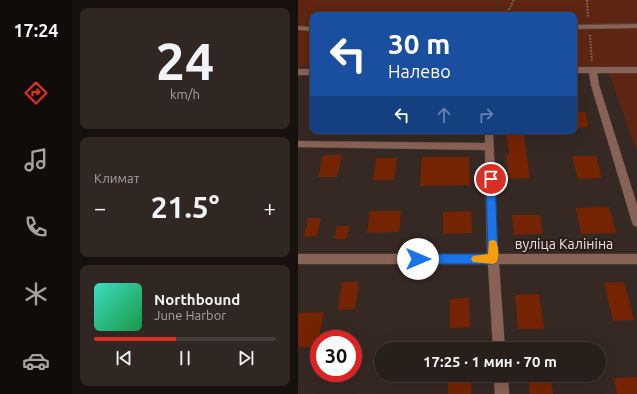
<!DOCTYPE html>
<html lang="ru">
<head>
<meta charset="utf-8">
<style>
  :root { --surface:#281e1a; --page:#302723; --text:#f1f3f6; --muted:#a5a2a2; --line:#443c39; --accent:#d93025 }
  body { margin:0; font-family:Ubuntu,sans-serif; background:var(--page); color:var(--text); height:100vh; display:flex; flex-direction:column; font-size:15px; white-space:nowrap }
  * { box-sizing:border-box; margin:0 }
  p { font-size:13px; color:var(--muted) }
  .icon { flex:none; width:22px; height:22px; fill:none; stroke:currentColor; stroke-width:2; stroke-linecap:round; stroke-linejoin:round }
  .map { position:relative; flex:1; overflow:hidden }
  .panel { display:flex; flex-direction:column; gap:8px; padding:8px; background:#16100e; width:226px }
  .panel>* { flex:none }
  .top-card { position:absolute; left:12px; top:12px; width:267px; height:122px; border-radius:8px; box-shadow:0 4px 16px #0002,0 0 0 1px var(--line); background:#1a4fa0; color:#fff; overflow:hidden }
  .speed { position:absolute; left:12px; top:330px; display:flex; gap:8px; font-size:20px; font-weight:700; text-align:center }
  .speed>* { display:grid; place-content:center; width:52px; height:52px; border-radius:50%; background:var(--surface); box-shadow:0 4px 16px #0002,0 0 0 1px var(--line); line-height:1 }
  .speed .limit { border:6px solid #d22; background:#fff; color:#111 }
  .pin { position:absolute; display:grid; place-items:center; width:34px; height:34px; color:#fff; margin:-17px; border:2px solid #fff; border-radius:50%; box-shadow:0 1px 4px #0007 }
  .me { position:absolute; width:44px; margin:-22px; rotate:90deg; stroke-linejoin:round; filter:drop-shadow(0 0 3px #0008) }
  .turn { display:flex; align-items:center; gap:14px; height:84px; padding:0 12px; font-size:18px }
  .turn .icon { width:52px; height:52px; stroke-width:2.5 }
  .turn b { display:block; font-size:28px; line-height:34px }
  .lanes { display:flex; align-items:center; height:38px; padding:0 12px; background:#0003; justify-content:center; gap:20px; direction:ltr }
  .lanes .off { opacity:.35 }
  .big { font-size:30px; font-weight:700; line-height:1.1 }
  .panel .widget { flex:1; display:flex; flex-direction:column; justify-content:center; gap:6px; min-width:0; padding:0 14px; border-radius:8px; background:var(--page) }
  .panel .dial { align-items:center; gap:0 }
  .dial b { font-size:52px; line-height:1 }
  .song { display:flex; align-items:center; gap:12px }
  .cover { width:48px; height:48px; border-radius:6px; background:linear-gradient(135deg,hsl(170 70% 55%),hsl(140 70% 35%)) }
  .played { height:4px; border-radius:2px; background:linear-gradient(90deg,var(--accent) 45%,var(--line) 45%) }
  .keys { display:flex; justify-content:space-around; direction:ltr }
  .heat { display:flex; justify-content:space-between; align-items:center; font-size:22px; direction:ltr }
  .trip { position:absolute; left:76px; top:342px; width:232px; height:40px; border-radius:20px; background:var(--surface); box-shadow:0 4px 16px #0002,0 0 0 1px var(--line); font-weight:700; line-height:40px; text-align:center }
  main { display:flex; flex:1; min-height:0 }
  .tabs { display:flex; flex-direction:column; width:72px; justify-content:space-around; align-items:center; background:#100c0a; color:var(--muted) }
  .tabs .icon { width:28px; height:28px }
  .tabs .on { color:var(--accent) }
  .tabs b { font-size:18px; color:var(--text) }
  .map>svg:first-child { display:block }
  .green { fill:#5e2612 }
  .building { fill:#752403 }
  .lines { fill:none; stroke-linecap:round; stroke-linejoin:round }
  .minor-casing { stroke:#534641; stroke-width:1 }
  .path { stroke:#7e726d; stroke-width:2; stroke-dasharray:1.5 1.5; stroke-linecap:butt }
  .minor { fill:#886255; fill-rule:evenodd }
  .route { fill:#1a73e8; stroke:#114b97 }
  .slow { fill:#f59e0b }
  .labels { text-anchor:middle; dominant-baseline:central; stroke-width:4; stroke-linejoin:round; paint-order:stroke }
  .street-label { font-size:14px; fill:#eee5e1; stroke:#2c1e1a }
</style>
</head>
<body>
<main>
<nav class="tabs">
<b>17:24</b>
<svg class="icon on" aria-label="directions" viewBox="0 0 24 24"><path d="M12 3l9 9-9 9-9-9zM9 14v-3h6M13 9l2 2-2 2"/></svg>
<svg class="icon" aria-label="music" viewBox="0 0 24 24"><path d="M9 18V5l10-2v13"/><circle cx="6" cy="18" r="3"/><circle cx="16" cy="16" r="3"/></svg>
<svg class="icon" aria-label="phone" viewBox="0 0 24 24"><path d="M5 4h4l2 5-3 2q2 4 5 5l2-3 5 2v4C11 20 4 13 5 4z"/></svg>
<svg class="icon" aria-label="climate" viewBox="0 0 24 24"><path d="M12 3v18M4 7l16 10M4 17L20 7"/></svg>
<svg class="icon" aria-label="car" viewBox="0 0 24 24"><path d="M5 17H2v-5l4-1 3-4h7l3 4 3 1v5h-3M9 17h6M6 11h13"/><circle cx="7" cy="17" r="2"/><circle cx="17" cy="17" r="2"/></svg>
</nav>
<section class="panel">
<div class="widget dial"><b>24</b><p>km/h</p></div>
<div class="widget"><p>Климат</p>
<div class="heat"><a>−</a><b class="big">21.5°</b><a>+</a></div>
</div>
<div class="widget">
<div class="song"><i class="cover"></i><div><b>Northbound</b><p>June Harbor</p></div></div>
<div class="played"></div>
<div class="keys"><svg class="icon" aria-label="previous" viewBox="0 0 24 24"><path d="M18 5L8 12l10 7zM5 5v14"/></svg><svg class="icon" aria-label="pause" viewBox="0 0 24 24"><path d="M8 5v14M16 5v14"/></svg><svg class="icon" aria-label="next" viewBox="0 0 24 24"><path d="M6 5l10 7-10 7zM19 5v14"/></svg></div>
</div>
</section>
<div class="map">
<svg width="339" height="394" viewBox="0 0 339 394">
  <rect width="100%" height="100%" fill="#362823"/>
  <!-- green -->
  <polygon class="green" points="0,0 339,0 339,151 308,66 276,66 276,15 15,15 15,67 0,67"/>
  <!-- building -->
  <g class="building">
    <polygon points="276,112 287,112 291,127 276,128"/>
    <polygon points="208,131 225,131 232,178 211,179 208,155 211,155"/>
    <polygon points="25,155 44,155 39,177 20,177"/>
    <polygon points="274,156 298,156 304,178 280,179"/>
    <polygon points="124,157 171,157 172,185 122,186"/>
    <polygon points="78,158 99,158 96,180 75,180"/>
    <polygon points="311,207 318,233 283,234 278,208"/>
    <polygon points="72,211 103,211 101,232 69,233"/>
    <polygon points="173,211 174,233 145,234 145,212"/>
    <polygon points="214,215 242,215 245,234 216,235"/>
    <polygon points="10,218 23,218 19,236 6,237"/>
    <polygon points="39,226 51,226 49,239 36,239"/>
    <polygon points="44,282 61,282 57,309 40,310"/>
    <polygon points="326,282 336,320 315,321 306,283"/>
    <polygon points="241,294 246,329 220,329 217,295"/>
    <polygon points="171,298 172,327 152,328 152,299"/>
    <polygon points="26,312 19,347 0,347 0,313"/>
    <rect x="150" y="375" width="23" height="19"/>
    <polygon points="230,375 252,375 255,394 232,394"/>
    <polygon points="339,377 339,394 319,394 316,378"/>
  </g>
  <g class="lines">
    <!-- minor casing -->
    <g class="minor-casing">
      <g id="minor">
        <polygon points="339,24 339,28 276,29 276,25"/>
        <polygon points="0,26 15,27 15,31 0,30"/>
        <polygon points="276,67 339,67 339,73 299,73 301,85 339,205 339,227 335,225 334,222 293,85 291,73 276,73"/>
        <rect x="0" y="69" width="15" height="6"/>
        <polygon points="187,131 195,131 200,254 339,254 339,264 201,264 207,349 195,349 190,264 0,264 0,254 189,254 187,150 0,147 0,141 187,143"/>
        <polygon points="196,375 210,375 211,394 197,394"/>
      </g>
    </g>
    <!-- path -->
    <g class="path">
      <polyline points="289,0 290,18"/>
      <polyline points="208,15 216,0"/>
      <polyline points="292,35 294,62"/>
    </g>
    <!-- minor -->
    <use href="#minor" class="minor"/>
  </g>
  <!-- route -->
  <polygon class="route" points="193,176 197,179 200,259 199,262 195,264 120,264 116,262 115,259 116,256 120,254 190,254 188,179"/>
  <!-- slow -->
  <path class="slow" d="M195,240L198,241C201,247 201,257 199,262L195,264L175,262L173,259L175,256L190,254L191,241Z"/>
  <g class="labels">
    <!-- street labels -->
    <g class="street-label">
      <text x="266" y="244">вуліца Калініна</text>
    </g>
  </g>
</svg>
<div class="speed"><div class="limit">30</div></div>
<div class="pin" style="left:193px;top:179px;background:#d93025"><svg class="icon" aria-label="arrive" viewBox="0 0 24 24"><path d="M6 21V4h12l-3 4 3 4H6"/></svg></div>
<svg class="me" style="left:120px;top:259px" viewBox="-20 -20 40 40"><circle r="19" fill="#fff"/><path d="M0-13L10 11 0 6-10 11z" fill="#1a73e8"/></svg>
<div class="trip">17:25 · 1 мин · 70 m</div>
<div class="top-card">
<div class="turn"><svg class="icon" aria-label="left" viewBox="0 0 24 24"><path d="M17 20v-9H6M10 6l-5 5 5 5"/></svg><div><b>30 m</b>Налево</div></div>
<div class="lanes"><svg class="icon" aria-label="left" viewBox="0 0 24 24"><path d="M17 20v-9H6M10 6l-5 5 5 5"/></svg><svg class="icon off" aria-label="ahead" viewBox="0 0 24 24"><path d="M12 20V5M6 11l6-6 6 6"/></svg><svg class="icon off" aria-label="right" viewBox="0 0 24 24"><path d="M7 20v-9h11M14 6l5 5-5 5"/></svg></div>
</div>
</div>
</main>
</body>
</html>
